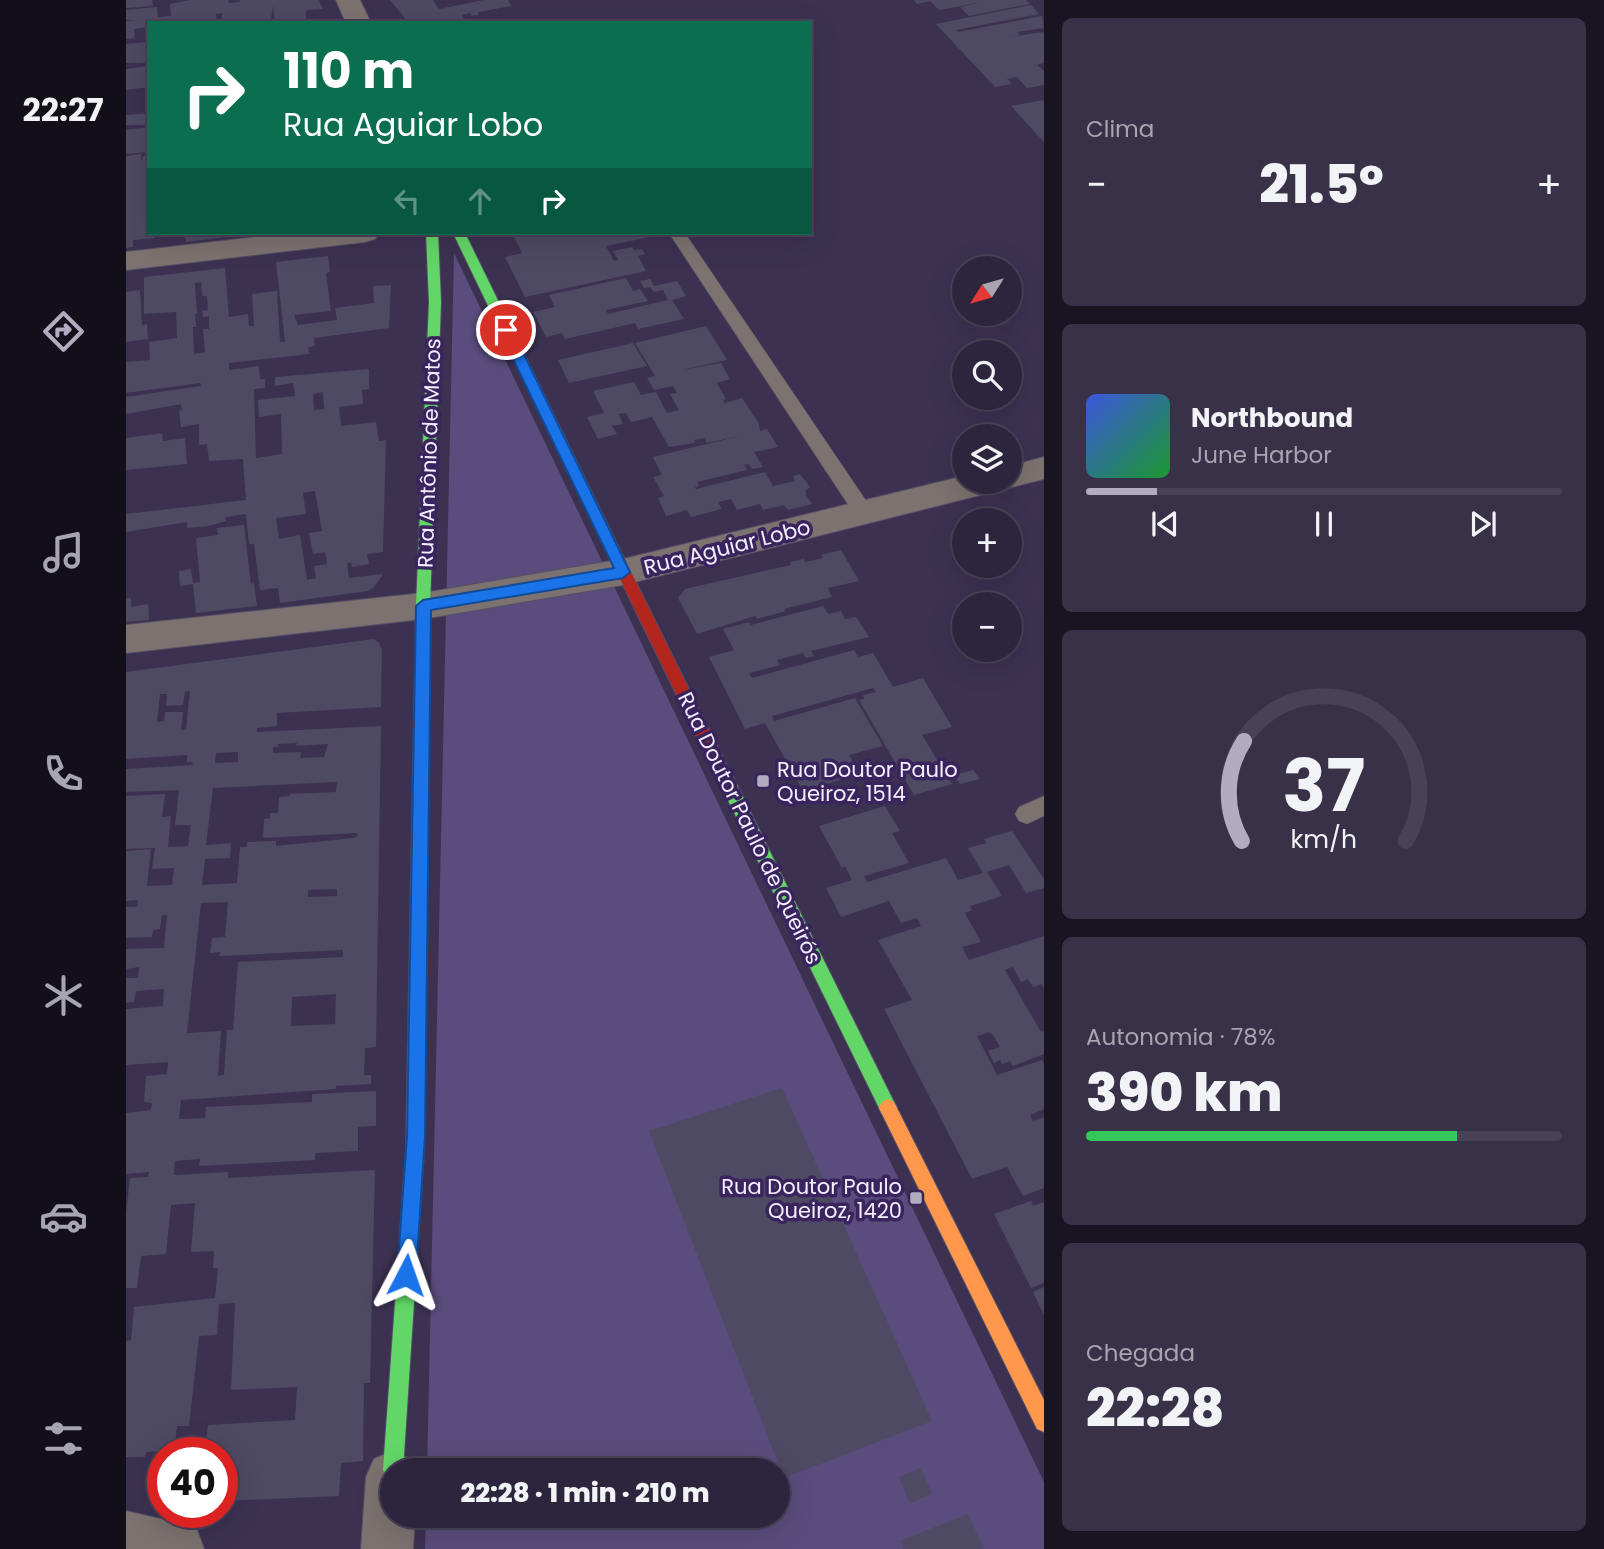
<!DOCTYPE html>
<html lang="pt">
<head>
<meta charset="utf-8">
<style>
  :root { --surface:#2d253d; --page:#393148; --text:#f1f3f6; --muted:#a7a5b0; --line:#484257; --accent:#b3acc1 }
  body { margin:0; font-family:Poppins,sans-serif; background:var(--page); color:var(--text); height:100vh; display:flex; flex-direction:column; font-size:26px; white-space:nowrap }
  * { box-sizing:border-box; margin:0 }
  p { font-size:23px; color:var(--muted) }
  .icon { flex:none; width:38px; height:38px; fill:none; stroke:currentColor; stroke-width:2; stroke-linecap:round; stroke-linejoin:round }
  .map { position:relative; flex:1; overflow:hidden }
  .side { display:flex; flex-direction:column; gap:18px; padding:18px; background:#191422; width:560px }
  .side>* { flex:none }
  .banner { position:absolute; left:21px; top:21px; width:665px; height:214px; border-radius:0px; box-shadow:0 7px 28px #0002,0 0 0 2px var(--line); background:#0b6e4f; color:#fff; overflow:hidden }
  .needle { width:46px; rotate:233deg }
  .buttons { position:absolute; left:826px; top:256px; display:grid; gap:14px }
  .buttons a { display:grid; place-items:center; width:70px; height:70px; border-radius:50%; background:var(--surface); box-shadow:0 7px 28px #0002,0 0 0 2px var(--line); font-size:35px }
  .speed { position:absolute; left:21px; top:1437px; display:flex; gap:14px; font-size:35px; font-weight:700; text-align:center }
  .speed>* { display:grid; place-content:center; width:91px; height:91px; border-radius:50%; background:var(--surface); box-shadow:0 7px 28px #0002,0 0 0 2px var(--line); line-height:1 }
  .speed .limit { border:10px solid #d22; background:#fff; color:#111 }
  .pin { position:absolute; display:grid; place-items:center; width:60px; height:60px; color:#fff; margin:-30px; border:4px solid #fff; border-radius:50%; box-shadow:0 2px 7px #0007 }
  .me { position:absolute; width:77px; margin:-38px; rotate:4deg; stroke-linejoin:round; filter:drop-shadow(0 0 5px #0008) }
  .turn { display:flex; align-items:center; gap:24px; height:147px; padding:0 21px; font-size:32px }
  .turn .icon { width:91px; height:91px; stroke-width:2.5 }
  .turn b { display:block; font-size:49px; line-height:60px }
  .lanes { display:flex; align-items:center; height:66px; padding:0 21px; background:#0003; justify-content:center; gap:35px; direction:ltr }
  .lanes .off { opacity:.35 }
  .big { font-size:52px; font-weight:800; line-height:1.1 }
  .side .widget { flex:1; display:flex; flex-direction:column; justify-content:center; gap:10px; min-width:0; padding:0 24px; border-radius:10px; background:var(--page) }
  .side .dial { align-items:center; gap:0 }
  .dial svg { height:182px; overflow:visible; fill:none; stroke:var(--line); stroke-width:7; stroke-linecap:round; text-anchor:middle }
  .dial text { fill:var(--text); stroke:none }
  .song { display:flex; align-items:center; gap:21px }
  .cover { width:84px; height:84px; border-radius:10px; background:linear-gradient(135deg,hsl(230 70% 55%),hsl(130 70% 35%)) }
  .played { height:7px; border-radius:4px; background:linear-gradient(90deg,var(--accent) 15%,var(--line) 15%) }
  .keys { display:flex; justify-content:space-around; direction:ltr }
  .heat { display:flex; justify-content:space-between; align-items:center; font-size:38px; direction:ltr }
  .charge { height:10px; border-radius:5px; background:linear-gradient(90deg,#34c759 78%,var(--line) 0) }
  .trip { position:absolute; left:254px; top:1458px; width:410px; height:70px; border-radius:35px; background:var(--surface); box-shadow:0 7px 28px #0002,0 0 0 2px var(--line); font-weight:800; line-height:70px; text-align:center }
  main { display:flex; flex:1; min-height:0 }
  .tab-bar { display:flex; flex-direction:column; width:126px; justify-content:space-around; align-items:center; background:#120f18; color:var(--muted) }
  .tab-bar .icon { width:49px; height:49px }
  .tab-bar .selected { color:var(--accent) }
  .tab-bar b { font-size:32px; color:var(--text) }
  .map>svg:first-child { display:block }
  .green { fill:#5a4c7c }
  .building { fill:#4e4a64; fill-rule:evenodd }
  .lines { fill:none; stroke-linecap:round; stroke-linejoin:round }
  .lane-casing { stroke:#564e67; stroke-width:1 }
  .street-casing { stroke:#564e67; stroke-width:2 }
  .fast-casing { stroke:#564e67; stroke-width:2 }
  .slow-casing { stroke:#564e67; stroke-width:2 }
  .jam-casing { stroke:#564e67; stroke-width:2 }
  .lane { fill:#7c7270; fill-rule:evenodd }
  .street { fill:#7c7270; fill-rule:evenodd }
  .fast { fill:#63d668; fill-rule:evenodd }
  .slow { fill:#ff974d; fill-rule:evenodd }
  .jam { fill:#b3261e; fill-rule:evenodd }
  .route { fill:#1a73e8; stroke:#114b97; stroke-width:2 }
  .poi-dot { fill:#b3acc1; stroke:#39245e; stroke-width:2.5 }
  .labels { text-anchor:middle; dominant-baseline:central; stroke-width:7; stroke-linejoin:round; paint-order:stroke }
  .street-label { font-size:21px; fill:#f3effe; stroke:#39245e }
  .poi-label { font-size:21px; fill:#f3effe; stroke:#39245e; text-anchor:start }
</style>
</head>
<body>
<main>
<nav class="tab-bar">
<b>22:27</b>
<svg class="icon selected" aria-label="directions" viewBox="0 0 24 24"><path d="M12 3l9 9-9 9-9-9zM9 14v-3h6M13 9l2 2-2 2"/></svg>
<svg class="icon" aria-label="music" viewBox="0 0 24 24"><path d="M9 18V5l10-2v13"/><circle cx="6" cy="18" r="3"/><circle cx="16" cy="16" r="3"/></svg>
<svg class="icon" aria-label="phone" viewBox="0 0 24 24"><path d="M5 4h4l2 5-3 2q2 4 5 5l2-3 5 2v4C11 20 4 13 5 4z"/></svg>
<svg class="icon" aria-label="climate" viewBox="0 0 24 24"><path d="M12 3v18M4 7l16 10M4 17L20 7"/></svg>
<svg class="icon" aria-label="car" viewBox="0 0 24 24"><path d="M5 17H2v-5l4-1 3-4h7l3 4 3 1v5h-3M9 17h6M6 11h13"/><circle cx="7" cy="17" r="2"/><circle cx="17" cy="17" r="2"/></svg>
<svg class="icon" aria-label="filters" viewBox="0 0 24 24"><path d="M4 7h16M4 17h16"/><circle cx="9" cy="7" r="2"/><circle cx="15" cy="17" r="2"/></svg>
</nav>
<div class="map">
<svg width="918" height="1549" viewBox="0 0 918 1549">
  <rect width="100%" height="100%" fill="#3c3151"/>
  <!-- green -->
  <polygon class="green" points="328,253 918,1482 918,1549 299,1549 300,1516 651,1516 651,1470 301,1470"/>
  <!-- building -->
  <g class="building">
    <polygon points="0,0 26,0 27,6 0,8"/>
    <polygon points="64,0 102,0 103,3 114,2 114,0 193,0 197,9 180,10 180,23 149,23 147,6 145,19 96,23 96,13 90,14 91,23 23,23 23,27 8,29 9,38 0,39 0,21 8,20 0,20 0,10 31,7 32,17 45,16 44,4"/>
    <polygon points="264,0 307,0 313,9 358,0 382,0 385,6 352,12 353,15 346,16 344,13 336,15 341,23 283,23"/>
    <polygon points="788,0 900,0 904,4 843,16 834,7 857,2 813,10 804,1 791,4"/>
    <polygon points="905,5 913,14 830,30 832,32 916,16 918,28 891,32 894,35 884,37 918,32 918,63 911,65 918,71 918,85 901,88 891,77 881,79 886,84 869,87 810,24"/>
    <polygon points="22,42 23,63 0,63 0,44"/>
    <polygon points="23,66 23,87 0,90 0,69"/>
    <polygon points="918,100 918,142 885,106"/>
    <polygon points="23,113 23,125 0,125 0,115"/>
    <polygon points="23,127 23,152 0,154 0,130"/>
    <polygon points="15,154 15,162 17,156 23,155 23,233 28,233 28,238 7,240 7,247 0,248 0,156"/>
    <polygon points="58,233 116,233 116,235 60,242"/>
    <polygon points="396,233 522,233 524,237 480,246 488,261 492,260 487,251 506,247 508,250 516,249 519,254 512,256 520,271 399,297 379,257 396,253 387,235"/>
    <path d="M202,256L204,272L200,273L205,311L168,315L172,325L211,320L209,308L248,303L247,286L265,285L263,328L188,338L189,346L182,347L183,354L103,363V370L133,366L134,379H139V388L128,389L130,458L156,454L155,414L133,417L132,400L169,396L167,383L149,386V377L243,369V389L236,390L237,404L213,407L215,426L250,422L253,441L260,440L257,552L241,554L243,564L226,567L225,562L221,563L223,578L256,574V576L248,587L242,591L154,603L152,588L134,590L128,544H123L120,514L99,517L100,521L83,526L61,528V522L0,532V514L120,500L117,459L83,461L81,444L73,445V424L55,427L53,411L56,410L55,404L0,414V397L75,386L74,383L0,393V362L24,360L23,342L51,338L50,312L18,314V277L99,268L103,317L122,314L123,326H128L126,294L151,291L154,342H159L150,262ZM75,282L76,296H81L82,310L76,311L77,317L83,316V329H77L79,352L68,354L67,327H70L69,314H71L69,283ZM197,392L198,409L188,410L187,394ZM189,491L196,531L183,533L187,554L199,552L201,564L188,566L190,578L181,580L174,535L153,539L150,518L180,514L177,493Z"/>
    <polygon points="500,278 507,291 514,289 522,301 480,310 482,314 542,300 537,290 528,292 524,287 518,288 514,281 524,279 528,286 551,281 560,296 546,300 558,319 512,329 509,323 439,339 436,333 420,337 407,312 429,307 423,295"/>
    <polygon points="14,290 16,325 21,324 22,339 0,342 0,292"/>
    <polygon points="580,326 601,360 555,370 595,363 604,379 591,383 600,399 597,400 599,403 616,398 633,424 634,431 641,429 652,447 628,452 637,467 626,469 623,464 618,465 621,470 571,482 573,486 569,487 570,489 639,472 647,486 669,481 667,476 674,474 684,487 680,490 680,495 686,504 662,510 658,505 637,510 634,504 611,510 605,499 592,502 596,509 565,517 561,510 540,516 532,498 538,496 527,477 536,475 527,457 618,435 581,443 578,438 568,440 569,443 543,447 526,417 505,422 500,413 493,414 497,424 486,426 491,434 472,439 461,417 478,413 467,391 508,382 515,395 530,392 541,413 553,410 544,394 551,393 547,386 528,390 521,378 529,376 509,343"/>
    <polygon points="507,343 521,366 443,383 432,360"/>
    <polygon points="36,433 37,441 59,438 61,464 0,470 0,438"/>
    <polygon points="118,525 125,584 128,583 131,606 70,613 67,584 54,586 53,571 65,569 67,583 74,582 70,538 92,535 91,528"/>
    <polygon points="715,550 733,581 702,588 706,597 658,609 660,611 631,619 629,616 571,634 552,598 559,589 665,565 664,562 678,559 679,562 697,558 695,555"/>
    <polygon points="5,598 5,607 22,604 23,620 0,622 0,599"/>
    <polygon points="697,606 702,614 715,611 719,619 730,617 743,637 685,651 688,656 680,658 677,653 651,660 654,665 623,673 626,678 728,650 732,657 747,653 767,687 797,678 826,727 796,735 826,784 788,795 733,700 738,699 737,695 750,692 747,688 646,716 648,721 729,698 757,746 723,755 734,774 677,791 639,723 619,729 583,657 608,650 597,629 623,622 625,625"/>
    <path d="M248,639L253,643L256,649L255,707L151,713V726L131,728V732L255,726L250,1047L239,1048L238,1075H245V1084L210,1086V1089L55,1100L53,1119L79,1118L80,1107L186,1102V1094L250,1091V1126L232,1127V1151L189,1153V1160L73,1166L74,1159L49,1161L48,1175L102,1172V1178L249,1170L244,1383H238L237,1461L215,1463L213,1496L96,1501V1452H79L82,1425L169,1420L171,1387L105,1390L109,1303L93,1304L91,1335L73,1336L63,1426H51L48,1450L20,1452L19,1457H0V1341L5,1340L8,1307L89,1298L92,1268H87L88,1251L65,1252L69,1203L45,1205L40,1254L15,1256L11,1288H0V1213L4,1178L22,1177L23,1172L0,1174V1113L25,1110L26,1103L18,1102L20,1076L41,1074L42,1062L0,1065V1009L37,1006L38,989L10,991L8,1002L0,1003V978H12L13,967L0,969V949L38,948L41,915H36L34,929L27,930L26,937L0,938V907H11L12,900L0,901V851L25,849L21,886L46,885L48,868L26,869L29,848L0,849V796L39,794L36,817L45,816L42,847L62,846L65,825H49L53,790L0,792V769L67,765L66,762H61V755L0,759V672ZM59,691H64L60,729L55,730L57,712H39L38,721L31,722L34,694H41L40,706L57,705ZM171,743L170,746L202,744L198,757L174,758L175,752L147,753V747H152V744ZM112,752V762L89,763L90,753ZM211,782L210,792L164,794V796L153,797L152,813H144V818L138,819L137,838L231,833L232,836L227,838L150,846V841L121,842V847H114L111,883L76,885L79,859L104,858L105,843L80,845L87,788ZM211,889V896L182,897V890ZM102,902L99,937L86,938L84,953L94,952L93,956L217,950V957L112,962L107,1030H101L98,1075L92,1076L95,1031L61,1033L75,903ZM210,994L209,1024L165,1026L166,997Z"/>
    <polygon points="847,770 854,779 834,784 828,775"/>
    <polygon points="759,806 774,831 766,833 783,863 738,876 741,882 820,858 832,880 857,873 842,848 860,843 858,839 886,831 918,879 918,888 900,893 883,865 861,872 876,896 844,906 846,910 839,913 855,942 836,947 843,960 918,936 918,989 916,984 907,987 902,979 895,982 887,967 879,970 915,1032 918,1031 918,1054 887,1066 884,1061 876,1064 874,1060 868,1063 862,1051 874,1047 867,1035 863,1032 851,1036 871,1075 916,1060 918,1064 918,1109 904,1115 907,1121 918,1117 918,1188 897,1196 881,1167 846,1179 758,1009 786,1000 752,940 795,926 791,918 775,923 763,901 715,917 700,888 726,880 719,866 716,868 693,826"/>
    <polygon points="656,1088 806,1421 658,1478 523,1131"/>
    <polygon points="905,1201 907,1206 918,1202 918,1283 905,1288 868,1214"/>
    <polygon points="918,1287 918,1315 907,1292"/>
    <polygon points="795,1468 806,1494 784,1503 773,1477"/>
    <polygon points="842,1514 858,1549 778,1549 774,1541"/>
  </g>
  <g class="lines">
    <!-- lane casing -->
    <g class="lane-casing">
      <g id="lane">
        <polygon points="543,233 559,233 745,508 748,513 745,518 731,518"/>
        <polygon points="918,796 918,816 901,824 893,821 889,814 893,807"/>
      </g>
    </g>
    <!-- street casing -->
    <g class="street-casing">
      <g id="street">
        <polygon points="210,0 234,0 245,23 220,23"/>
        <polygon points="166,233 253,233 249,239 239,242 0,270 0,252"/>
        <polygon points="918,457 918,479 497,585 297,619 0,653 0,625 297,593 497,559 838,476 838,481 884,481 884,466"/>
        <polygon points="266,1451 284,1459 289,1470 266,1470 266,1516 289,1516 287,1549 235,1549 240,1477 248,1459"/>
        <polygon points="0,1511 52,1523 71,1530 78,1549 0,1549"/>
      </g>
    </g>
    <!-- fast casing -->
    <g class="fast-casing">
      <g id="fast">
        <polygon points="300,233 312,233 315,302 304,606 302,822 300,827 288,827 286,822 290,606 303,302"/>
        <polygon points="327,233 339,233 489,540 487,544 482,545 475,540"/>
        <polygon points="605,784 611,785 768,1102 771,1108 768,1114 762,1117 756,1114 597,790 599,785"/>
        <polygon points="289,1141 296,1144 298,1150 277,1470 266,1470 266,1480 260,1477 257,1470 280,1150 282,1144"/>
      </g>
    </g>
    <!-- slow casing -->
    <g class="slow-casing">
      <g id="slow">
        <polygon points="294,815 300,817 302,822 298,1150 296,1156 289,1159 282,1156 280,1150 286,822 288,817"/>
        <polygon points="762,1099 768,1102 918,1400 918,1432 911,1429 756,1114 753,1108 756,1102"/>
      </g>
    </g>
    <!-- jam casing -->
    <g class="jam-casing">
      <polygon id="jam" points="482,535 489,540 613,790 611,795 599,795 597,790 475,540"/>
    </g>
    <!-- lane -->
    <use href="#lane" class="lane"/>
    <!-- street -->
    <use href="#street" class="street"/>
    <!-- fast -->
    <use href="#fast" class="fast"/>
    <!-- slow -->
    <use href="#slow" class="slow"/>
    <!-- jam -->
    <use href="#jam" class="jam"/>
  </g>
  <!-- route -->
  <polygon class="route" points="380,326 386,330 504,572 497,578 305,610 299,1136 290,1275 287,1282 280,1285 273,1282 271,1275 281,1136 290,606 297,600 488,568 373,330"/>
  <!-- markers -->
  <g class="poi-dot">
    <rect x="630" y="774" width="14" height="14" rx="3.5"/>
    <rect x="783" y="1191" width="14" height="14" rx="3.5"/>
  </g>
  <g class="labels">
    <!-- street labels -->
    <g class="street-label">
      <text transform="translate(303 453) rotate(-88)">Rua Antônio de Matos</text>
      <text transform="translate(601 547) rotate(-14)">Rua Aguiar Lobo</text>
      <text transform="translate(624 828) rotate(64)">Rua Doutor Paulo de Queirós</text>
    </g>
    <!-- poi labels -->
    <g class="poi-label">
      <text x="651" y="769">Rua Doutor Paulo<tspan x="651" dy="24">Queiroz, 1514</tspan></text>
      <text x="776" y="1186" text-anchor="end">Rua Doutor Paulo<tspan x="776" dy="24">Queiroz, 1420</tspan></text>
    </g>
  </g>
</svg>
<div class="buttons">
<a><svg class="needle" viewBox="-14 -14 28 28"><path d="M0-13l5 13h-10z" fill="#e53935"/><path d="M0 13l5-13h-10z" fill="#a7a5b0"/></svg></a>
<a><svg class="icon" aria-label="search" viewBox="0 0 24 24"><circle cx="10" cy="10" r="6"/><path d="M15 15l6 6"/></svg></a>
<a><svg class="icon" aria-label="layers" viewBox="0 0 24 24"><path d="M12 4l9 5-9 5-9-5zM3 14l9 5 9-5"/></svg></a>
<a>+</a>
<a>−</a>
</div>
<div class="speed"><div class="limit">40</div></div>
<div class="pin" style="left:380px;top:330px;background:#d93025"><svg class="icon" aria-label="arrive" viewBox="0 0 24 24"><path d="M6 21V4h12l-3 4 3 4H6"/></svg></div>
<svg class="me" style="left:280px;top:1275px" viewBox="-20 -20 40 40"><path d="M0-17L14 15 0 8-14 15z" fill="#1a73e8" stroke="#fff" stroke-width="4"/></svg>
<div class="trip">22:28 · 1 min · 210 m</div>
<div class="banner">
<div class="turn"><svg class="icon" aria-label="right" viewBox="0 0 24 24"><path d="M7 20v-9h11M14 6l5 5-5 5"/></svg><div><b>110 m</b>Rua Aguiar Lobo</div></div>
<div class="lanes"><svg class="icon off" aria-label="left" viewBox="0 0 24 24"><path d="M17 20v-9H6M10 6l-5 5 5 5"/></svg><svg class="icon off" aria-label="ahead" viewBox="0 0 24 24"><path d="M12 20V5M6 11l6-6 6 6"/></svg><svg class="icon" aria-label="right" viewBox="0 0 24 24"><path d="M7 20v-9h11M14 6l5 5-5 5"/></svg></div>
</div>
</div>
<section class="side">
<div class="widget"><p>Clima</p>
<div class="heat"><a>−</a><b class="big">21.5°</b><a>+</a></div>
</div>
<div class="widget">
<div class="song"><i class="cover"></i><div><b>Northbound</b><p>June Harbor</p></div></div>
<div class="played"></div>
<div class="keys"><svg class="icon" aria-label="previous" viewBox="0 0 24 24"><path d="M18 5L8 12l10 7zM5 5v14"/></svg><svg class="icon" aria-label="pause" viewBox="0 0 24 24"><path d="M8 5v14M16 5v14"/></svg><svg class="icon" aria-label="next" viewBox="0 0 24 24"><path d="M6 5l10 7-10 7zM19 5v14"/></svg></div>
</div>
<div class="widget dial"><svg viewBox="0 0 100 80">
<path d="M14 69A42 42 0 1 1 86 69"/>
<path d="M14 69A42 42 0 0 1 15 25" stroke="#b3acc1"/>
<text x="50" y="56" font-size="32" font-weight="700">37</text>
<text x="50" y="72" font-size="11">km/h</text>
</svg></div>
<div class="widget"><p>Autonomia · 78%</p><b class="big">390 km</b><div class="charge"></div></div>
<div class="widget"><p>Chegada</p><b class="big">22:28</b></div>
</section>
</main>
</body>
</html>
